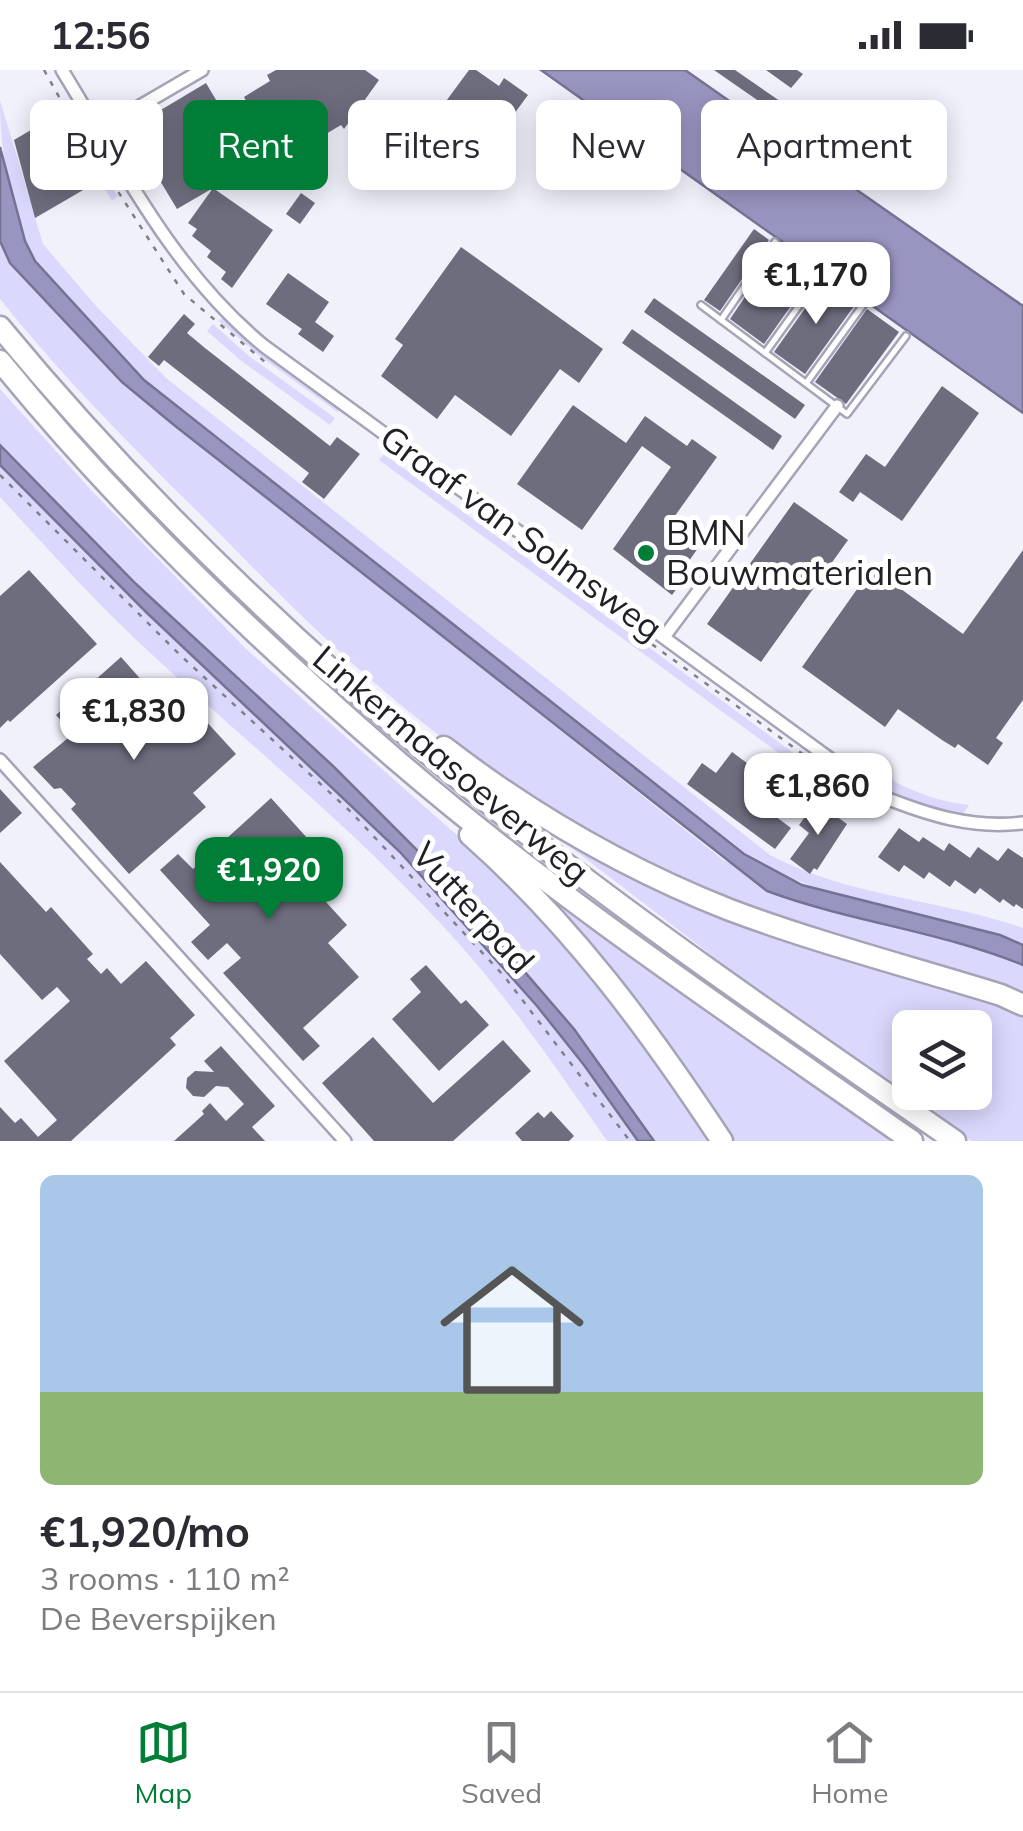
<!DOCTYPE html>
<meta charset="utf-8">
<style>
:root{--surface:#fff;--page:#f7f7f7;--text:#2b2b33;--muted:#7c7c81;--line:#e1e1e2;--accent:#007e37}
body{margin:0;font-family:Mulish,sans-serif;background:var(--page);color:var(--text);height:100vh;display:flex;flex-direction:column;font-size:38px;white-space:nowrap}
*{box-sizing:border-box;margin:0}
p{font-size:32px;color:var(--muted)}
.icon{flex:none;width:55px;height:55px;fill:none;stroke:currentColor;stroke-width:2;stroke-linecap:round;stroke-linejoin:round}
.map{position:relative;height:1071px;overflow:hidden}
.details{display:flex;flex-direction:column;background:var(--surface);flex:1}
.details>*{flex:none}
.hud{position:absolute;left:30px;top:30px;width:965px;height:90px;display:flex;gap:20px}
.controls{position:absolute;left:892px;top:940px;display:grid;gap:20px}
.controls a{display:grid;place-items:center;width:100px;height:100px;border-radius:15px;background:var(--surface);box-shadow:0 5px 25px #0003;font-size:50px}
.price{position:absolute;translate:-50% -85px;padding:0 22px;border-radius:20px;background:#fff;color:#222;font-size:32px;line-height:65px;filter:drop-shadow(0 2px 5px #0008)}
.price::after{content:'';position:absolute;left:50%;top:60px;width:30px;height:22px;margin-left:-15px;background:inherit;clip-path:polygon(0 0,100% 0,50% 100%)}
.price.on{background:var(--accent);color:#fff}
ul{padding:0;list-style:none}
li{display:grid;align-content:center;gap:20px;height:530px;padding:0 40px}
li span{display:grid;place-items:center;height:310px;border-radius:15px;color:#555}
li>.icon{margin-inline-start:auto}
span .icon{width:180px;height:180px;fill:#fffc;stroke-width:1}
li b{font-size:42px}
.tag{padding:0 35px;border-radius:15px;background:var(--surface);box-shadow:0 5px 25px #0003;font-size:35px;line-height:90px}
.tag.on{background:var(--accent);color:#fff}
.status{display:flex;justify-content:space-between;align-items:center;height:70px;padding:0 50px;background:var(--surface);direction:ltr}
.status svg{height:28px;fill:currentColor}
.tabs{display:flex;justify-content:space-around;align-items:center;height:140px;border-top:2px solid var(--line);background:var(--surface);font-size:28px;color:var(--muted)}
.tabs a{display:grid;justify-items:center;gap:5px}
.tabs .on{color:var(--accent)}
.map>svg:first-child{display:block}
.green{fill:#dad8fc;fill-rule:evenodd}
.water{fill:#9995c1;stroke:#757293;stroke-width:2.5}
.building{fill:#6e6d7e}
.lines{fill:none;stroke-linecap:round;stroke-linejoin:round}
.service-casing{stroke:#a5a4b6;stroke-width:10}
.minor-casing{stroke:#a5a4b6;stroke-width:16}
.motorway-casing{stroke:#a5a4b6;stroke-width:25}
.path{stroke:#808089;stroke-width:2.5;stroke-dasharray:5 8;stroke-linecap:butt}
.service{stroke:#fff;stroke-width:5}
.minor{stroke:#fff;stroke-width:11}
.motorway{stroke:#fff;stroke-width:20}
.poi-dot{fill:#007e37;stroke:#fff;stroke-width:4}
.labels{text-anchor:middle;stroke-width:10;stroke-linejoin:round;paint-order:stroke}
.street-label{font-size:35px;fill:#202027;stroke:#fff}
.poi-label{font-size:35px;fill:#202027;stroke:#fff;text-anchor:start}
</style>
<div class="status"><b>12:56</b><svg viewBox="0 0 49 12"><path d="M0 12V9h3v3zM5 12V6h3v6zM10 12V3h3v9zM15 12V0h3v12zM26 1h20v11H26zM47 4h2v5h-2z"/></svg></div>
<div class="map">
<svg width="1023" height="1071" viewBox="0 0 1023 1071">
<rect width="100%" height="100%" fill="#f1f1fc"/>
<g class="green">
<path d="M 0,30 L 43,174 L 97,237 L 166,308 L 770,785 C 849,827 940,829 1023,858 L 1023,875 C 931,837 829,838 744,784 L 144,310 L 35,191 C 11,142 0,85 0,30 Z"/>
<polygon points="60,38 118,126 112,131 57,40"/>
<path d="M 0,171 L 17,202 L 122,312 L 723,790 L 894,857 L 969,875 L 1023,895 L 1023,925 L 739,834 C 624,789 514,725 418,649 C 342,589 274,519 207,451 C 135,380 63,308 0,229 Z"/>
<polygon points="223,249 338,337 339,343 261,287 218,250"/>
<polygon points="213,254 249,286 335,348 330,355 240,290 207,261"/>
<polygon points="0,319 91,420 246,579 501,804 599,912 714,1071 654,1071 574,959 436,799 333,696 136,514 0,375"/>
<polygon points="384,384 810,695 806,703 379,390"/>
<path d="M 0,395 L 146,542 L 400,782 L 537,936 L 584,995 L 638,1071 L 607,1071 C 555,996 504,921 441,854 C 350,756 245,671 147,580 C 95,532 48,479 0,427 Z"/>
<path d="M 865,693 C 897,715 930,731 969,735 L 961,747 L 910,732 L 853,696 L 861,699 Z"/>
<path d="M 500,723 L 615,792 L 1023,940 L 1023,1071 L 971,1071 L 740,907 ZM 910,958 L 975,958 L 975,1022 L 910,1022 Z"/>
<polygon points="507,794 891,1071 727,1071"/>
</g>
<g class="water">
<polygon points="541,0 685,0 1023,236 1023,343"/>
<path d="M 0,77 L 25,171 L 35,191 L 144,310 L 744,784 L 802,815 L 1000,865 L 1023,875 L 1023,895 C 940,861 851,852 767,821 L 174,355 L 122,312 L 10,193 L 0,171 Z"/>
<polygon points="0,375 136,514 333,696 436,799 574,959 654,1071 638,1071 584,995 537,936 400,782 146,542 0,395"/>
</g>
<g class="building">
<polygon points="276,0 365,0 379,10 344,59 341,55 309,74 316,86 289,103 276,80 213,118 273,160 232,218 221,209 226,202 207,187 211,181 192,166 197,159 188,153 213,118 177,139 129,59 206,13 222,40 227,36 236,50 251,40 244,27 270,11 267,5"/>
<polygon points="469,0 476,0 499,16 504,8 528,25 492,74 441,38"/>
<polygon points="714,0 735,0 832,67 825,77"/>
<polygon points="766,0 797,0 803,4 791,18"/>
<polygon points="58,44 97,112 35,148 14,70"/>
<polygon points="301,123 315,133 300,154 286,144"/>
<polygon points="754,159 769,170 720,241 704,230"/>
<polygon points="461,177 603,279 579,313 560,299 511,366 455,325 437,349 381,306 403,275 395,269"/>
<polygon points="779,177 815,202 764,274 730,249"/>
<polygon points="288,203 329,232 315,252 334,266 323,282 298,264 302,259 266,234"/>
<polygon points="826,209 857,232 805,304 774,282"/>
<polygon points="654,228 805,335 795,349 644,242"/>
<polygon points="867,239 899,262 846,334 815,312"/>
<polygon points="184,244 195,254 187,263 205,278 330,376 337,367 360,384 324,429 302,412 309,403 164,290 159,296 148,287"/>
<polygon points="632,259 782,366 773,380 622,273"/>
<polygon points="942,316 979,343 902,451 860,422 853,432 839,422 866,384 885,397"/>
<polygon points="573,335 626,373 645,346 687,376 692,369 717,387 667,457 698,478 680,504 685,507 672,525 613,479 671,397 642,376 582,460 517,414"/>
<polygon points="794,432 848,470 761,592 707,554"/>
<polygon points="1023,480 1023,630 996,668 1003,673 988,695 958,674 955,678 942,670 898,639 885,657 802,597 872,498 963,564"/>
<polygon points="29,500 97,574 10,652 8,650 0,658 0,526"/>
<polygon points="121,587 160,631 181,613 188,621 183,626 236,684 193,723 206,737 129,804 71,739 76,734 61,718 54,719 33,697 73,664 56,645"/>
<polygon points="732,682 774,713 759,734 791,758 775,779 687,714 702,693 716,703"/>
<polygon points="0,719 22,743 0,763"/>
<polygon points="271,728 327,790 305,809 347,855 328,873 359,907 303,958 320,976 303,991 223,903 241,888 227,873 208,890 191,872 210,855 160,800 178,784 193,799"/>
<polygon points="816,732 847,754 817,800 814,798 810,804 790,789 809,763 799,755"/>
<polygon points="899,758 919,772 923,767 944,781 949,773 970,788 978,777 998,791 1008,778 1023,788 1023,839 1016,834 1014,837 1003,829 1000,833 980,818 975,824 955,810 950,817 929,802 924,809 904,795 899,802 878,787"/>
<polygon points="0,792 46,842 51,837 93,884 87,889 101,904 107,898 121,914 146,891 195,945 170,968 176,975 71,1071 0,1071 0,1037 15,1053 21,1048 38,1067 57,1050 4,991 70,931 57,917 42,930 0,884"/>
<polygon points="426,895 461,934 466,930 489,955 439,1001 392,949 421,922 410,909"/>
<polygon points="373,967 433,1033 503,970 531,1001 453,1071 374,1071 322,1013"/>
<polygon points="221,976 275,1036 252,1057 265,1071 174,1071 204,1044 202,1041 210,1033 226,1051 244,1034 228,1017 216,1016 204,1027 193,1026 186,1018 187,1008 195,1001 214,1002 204,991"/>
<polygon points="551,1041 574,1066 569,1071 522,1071 515,1063 538,1042 544,1048"/>
</g>
<g class="lines">
<g class="service-casing">
<g id="service">
<polyline points="701,235 847,344 906,266"/>
<polyline points="721,250 775,172"/>
<polyline points="765,283 821,205"/>
<polyline points="807,312 863,235"/>
</g>
</g>
<g class="minor-casing">
<g id="minor">
<path d="M 62,0 C 122,98 174,202 264,276 L 881,726 C 928,745 972,759 1023,753"/>
<polyline points="99,60 202,0"/>
<polyline points="664,567 837,336"/>
<polyline points="0,690 345,1071"/>
</g>
</g>
<g class="motorway-casing">
<g id="motorway">
<path d="M 0,257 C 156,446 343,620 536,771 C 671,876 814,973 955,1071"/>
<path d="M 0,291 C 117,435 254,567 394,688 C 556,828 737,948 912,1071"/>
<path d="M 444,677 C 531,744 628,800 730,840 C 818,873 911,897 1001,925 L 1023,935"/>
<path d="M 470,765 C 572,855 648,959 722,1071"/>
</g>
</g>
<g class="path">
<polyline points="44,0 72,50 184,224 265,292"/>
<polyline points="0,405 179,584 351,742 504,906 630,1071"/>
<polyline points="631,559 859,725"/>
</g>
<use href="#service" class="service"/>
<use href="#minor" class="minor"/>
<use href="#motorway" class="motorway"/>
</g>
<circle class="poi-dot" cx="646" cy="483" r="10"/>
<g class="labels">
<g class="street-label">
<text transform="translate(521 463) rotate(36)" y="12">Graaf van Solmsweg</text>
<text transform="translate(451 695) rotate(40)" y="12">Linkermaasoeverweg</text>
<text transform="translate(473 838) rotate(48)" y="12">Vutterpad</text>
</g>
<g class="poi-label">
<text x="666" y="475">BMN<tspan x="666" dy="40">Bouwmaterialen</tspan></text>
</g>
</g>
</svg>
<div class="controls">
<a><svg class="icon" aria-label="layers" viewBox="0 0 24 24"><path d="M12 4l9 5-9 5-9-5zM3 14l9 5 9-5"/></svg></a>
</div>
<b class="price" style="left:816px;top:257px">€1,170</b>
<b class="price" style="left:134px;top:693px">€1,830</b>
<b class="price" style="left:818px;top:768px">€1,860</b>
<b class="price on" style="left:269px;top:852px">€1,920</b>
<div class="hud">
<a class="tag">Buy</a>
<a class="tag on">Rent</a>
<a class="tag">Filters</a>
<a class="tag">New</a>
<a class="tag">Apartment</a>
</div>
</div>
<section class="details">
<ul>
<li><span style="background:linear-gradient(#a9c7e8 70%,#8fb573 0)"><svg class="icon" aria-label="home" viewBox="0 0 24 24"><path d="M3 11l9-7 9 7M6 9v11h12V9"/></svg></span><div><b>€1,920/mo</b><p>3 rooms · 110 m²</p><p>De Beverspijken</p></div></li>
</ul>
</section>
<nav class="tabs">
<a class="on"><svg class="icon" aria-label="map" viewBox="0 0 24 24"><path d="M3 6l6-2 6 2 6-2v14l-6 2-6-2-6 2zM9 4v14M15 6v14"/></svg>Map</a>
<a><svg class="icon" aria-label="saved" viewBox="0 0 24 24"><path d="M7 4h10v16l-5-4-5 4z"/></svg>Saved</a>
<a><svg class="icon" aria-label="home" viewBox="0 0 24 24"><path d="M3 11l9-7 9 7M6 9v11h12V9"/></svg>Home</a>
</nav>
